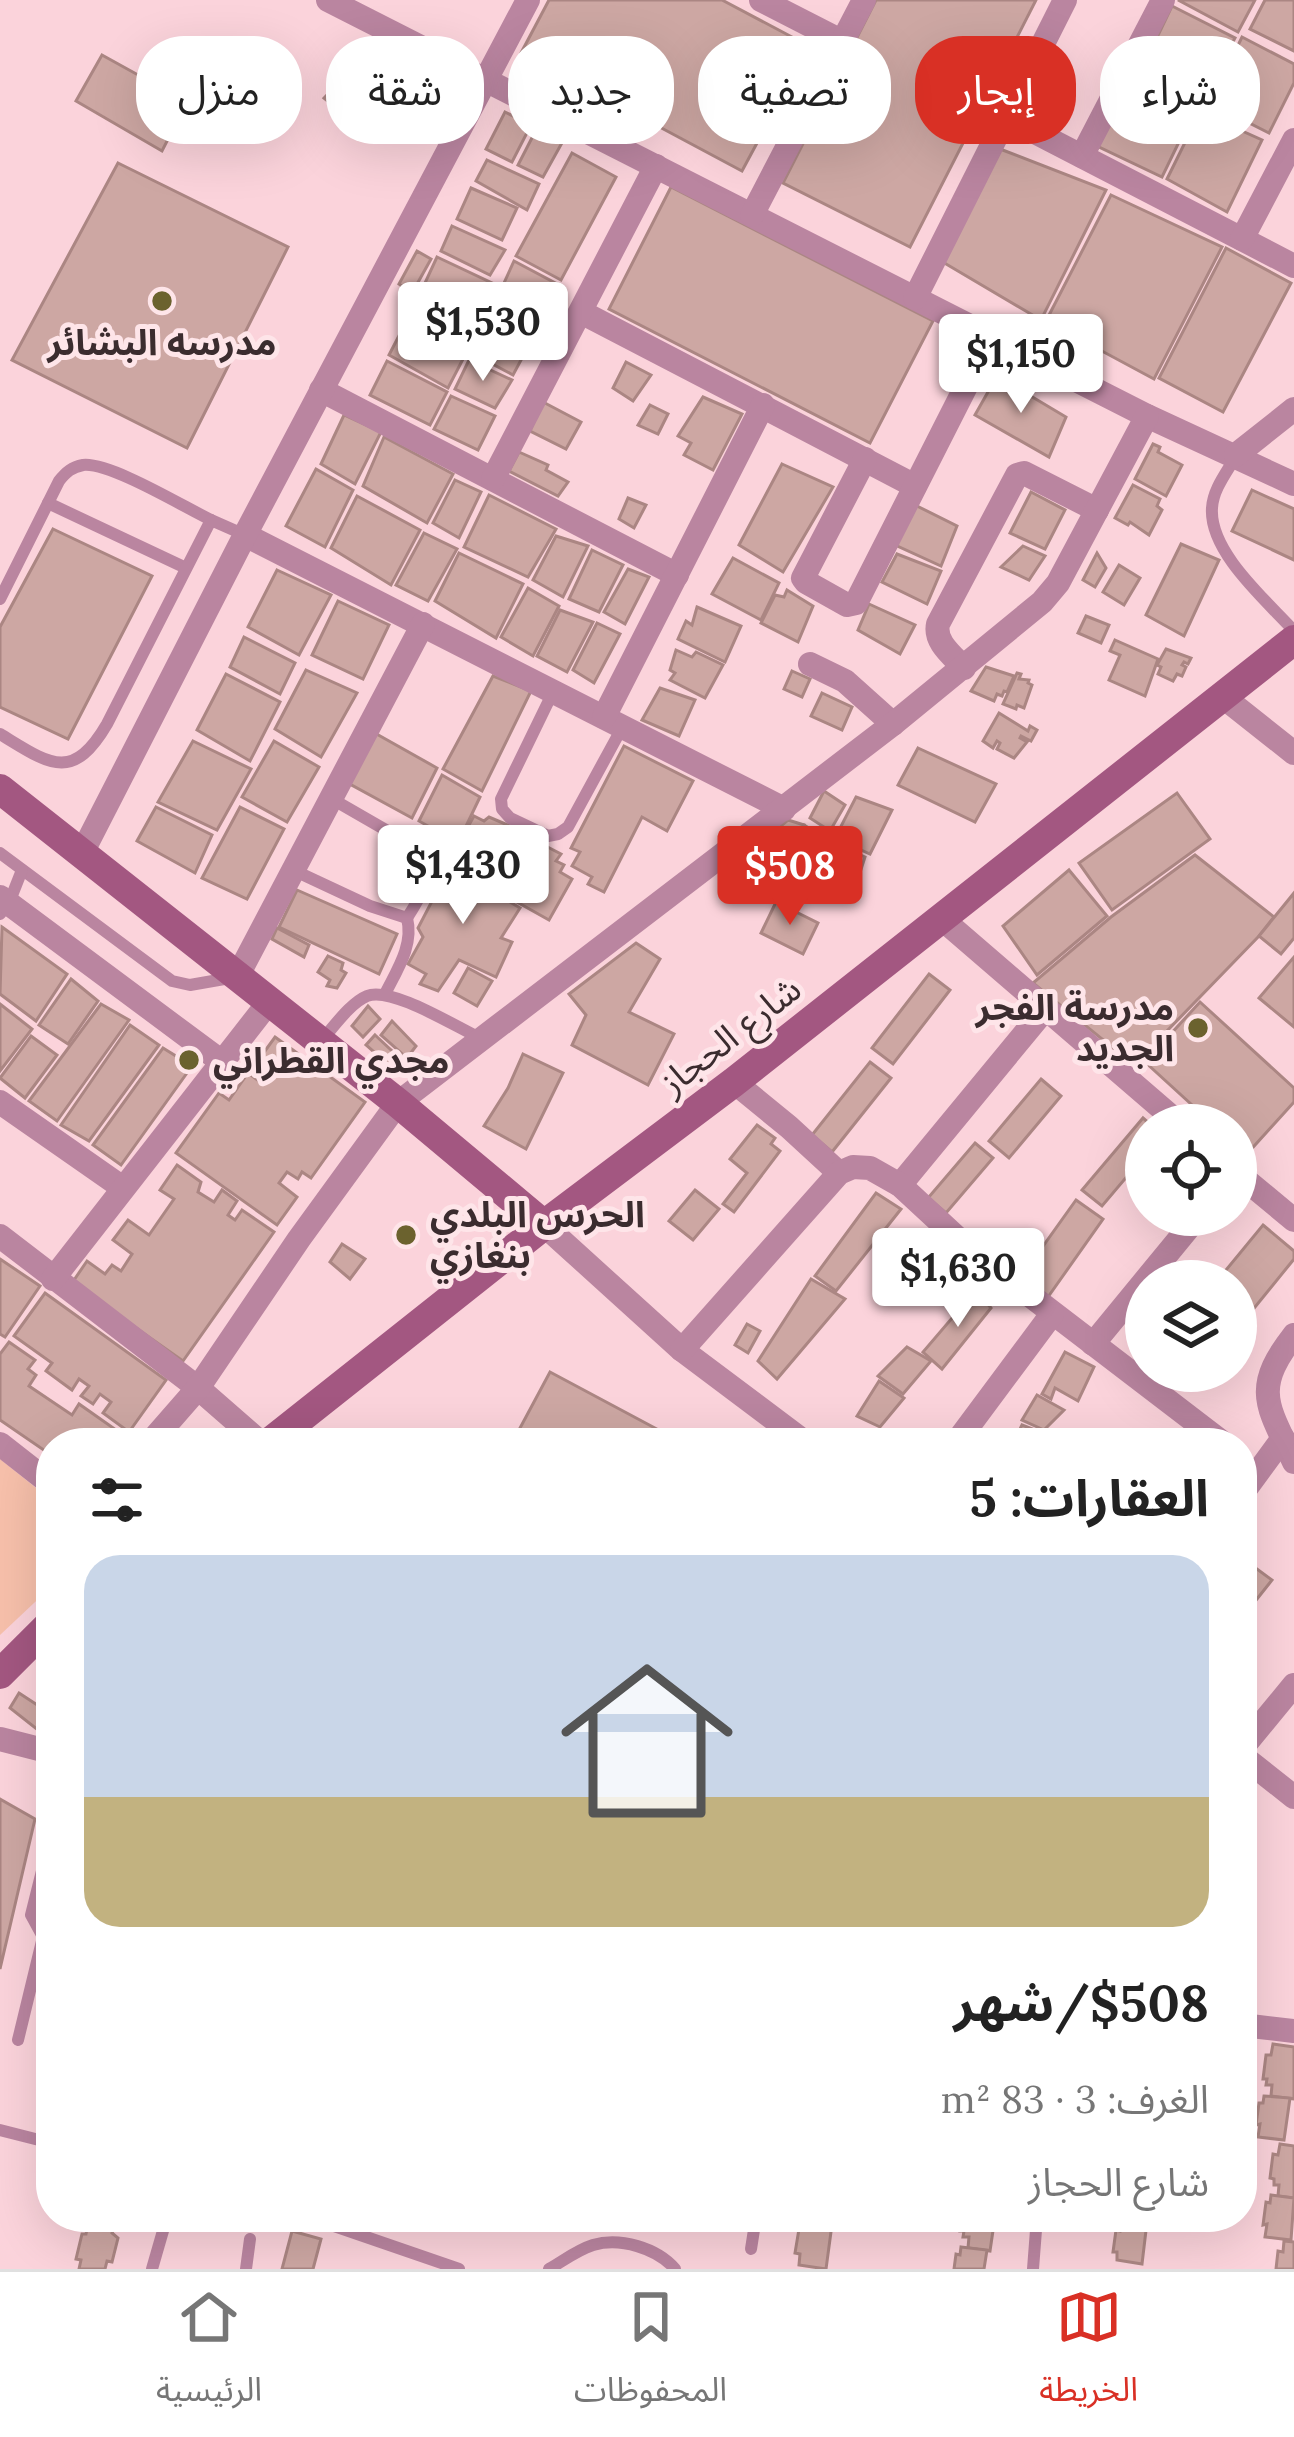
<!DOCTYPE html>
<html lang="ar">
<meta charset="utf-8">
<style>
:root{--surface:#fff;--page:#f6f6f6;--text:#222;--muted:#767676;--line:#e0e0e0;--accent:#d93025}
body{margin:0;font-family:Lora,"Noto Sans Arabic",serif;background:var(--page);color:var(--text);direction:rtl;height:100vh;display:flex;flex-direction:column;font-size:45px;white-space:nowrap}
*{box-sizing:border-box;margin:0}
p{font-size:39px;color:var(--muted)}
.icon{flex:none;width:66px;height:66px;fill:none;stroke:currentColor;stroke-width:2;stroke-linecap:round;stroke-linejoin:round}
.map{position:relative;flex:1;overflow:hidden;direction:ltr}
.side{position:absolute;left:36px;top:1428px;width:1221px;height:804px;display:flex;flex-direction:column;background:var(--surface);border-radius:48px;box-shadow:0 12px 48px #0002;direction:rtl}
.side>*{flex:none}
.top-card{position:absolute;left:36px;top:36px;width:1224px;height:108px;direction:rtl;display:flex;gap:24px}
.buttons{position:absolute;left:1125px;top:1104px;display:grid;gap:24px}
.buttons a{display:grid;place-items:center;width:132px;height:132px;border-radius:50%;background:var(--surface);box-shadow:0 12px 48px #0002;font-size:60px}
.price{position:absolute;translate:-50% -102px;padding:0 27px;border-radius:12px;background:#fff;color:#222;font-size:39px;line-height:78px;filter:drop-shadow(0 3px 6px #0008)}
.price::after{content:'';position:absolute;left:50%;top:72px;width:36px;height:27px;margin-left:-18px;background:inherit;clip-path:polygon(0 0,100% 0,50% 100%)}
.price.active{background:var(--accent);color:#fff}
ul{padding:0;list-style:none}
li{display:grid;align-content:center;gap:24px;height:636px;padding:0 48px}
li+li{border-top:3px solid var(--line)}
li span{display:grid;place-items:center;height:372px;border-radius:36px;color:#555}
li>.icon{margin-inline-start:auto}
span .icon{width:216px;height:216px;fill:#fffc;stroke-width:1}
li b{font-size:51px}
h2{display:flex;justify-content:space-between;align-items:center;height:144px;padding:0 48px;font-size:51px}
.pill{padding:0 42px;border-radius:48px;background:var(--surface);box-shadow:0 12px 48px #0002;font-size:42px;line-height:108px}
.pill.active{background:var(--accent);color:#fff}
.tabs{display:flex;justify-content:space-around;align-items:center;height:168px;border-top:3px solid var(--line);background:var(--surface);font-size:33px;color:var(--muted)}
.tabs a{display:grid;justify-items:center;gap:6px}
.tabs .active{color:var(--accent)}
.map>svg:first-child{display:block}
.green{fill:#f7c0ab}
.building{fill:#cda7a3;stroke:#ab8683;stroke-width:3}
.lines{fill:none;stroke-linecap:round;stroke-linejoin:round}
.lane{stroke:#ba85a0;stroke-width:12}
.street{stroke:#ba85a0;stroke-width:24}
.secondary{stroke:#a35781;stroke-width:30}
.poi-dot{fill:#6b622e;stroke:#fee5e9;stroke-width:4.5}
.labels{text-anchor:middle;stroke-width:10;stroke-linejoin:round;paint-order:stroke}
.poi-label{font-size:36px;font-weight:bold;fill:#3b2c2f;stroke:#fee5e9;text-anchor:start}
.street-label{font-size:36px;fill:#3b2c2f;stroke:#fee5e9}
</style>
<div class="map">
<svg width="1294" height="2269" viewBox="0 0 1294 2269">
<rect width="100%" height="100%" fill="#fbd3db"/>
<polygon class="green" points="0,1459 51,1500 51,1587 0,1635"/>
<g class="building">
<polygon points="549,0 722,0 809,46 742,171 521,53"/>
<polygon points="876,0 1036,0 910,247 783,183"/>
<polygon points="1178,0 1255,0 1238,32"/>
<polygon points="1265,0 1294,0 1294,51 1250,29"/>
<polygon points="1172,6 1235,38 1202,101 1141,71"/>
<polygon points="1242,37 1294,64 1294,83 1269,133 1210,103"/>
<polygon points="102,55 187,102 162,151 76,101"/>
<polygon points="349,72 385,103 362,129 324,98"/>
<polygon points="1133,77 1196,107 1162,177 1097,146"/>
<polygon points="505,112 531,125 512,162 486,149"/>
<polygon points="1200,112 1262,140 1227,212 1167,179"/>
<polygon points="536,130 563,141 543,177 518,165"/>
<polygon points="1000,149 1106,190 1041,320 941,261"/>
<polygon points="572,153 616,177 561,280 516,256"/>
<polygon points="487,160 539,184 527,210 476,181"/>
<polygon points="118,163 288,247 187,448 12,360"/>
<polygon points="671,187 933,321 870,443 609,309"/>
<polygon points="471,188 517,208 502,240 457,219"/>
<polygon points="1111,195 1222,247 1154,379 1046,321"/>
<polygon points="452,226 505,250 490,275 441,251"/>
<polygon points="1226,248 1291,283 1223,412 1159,378"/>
<polygon points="417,251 431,259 412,293 399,284"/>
<polygon points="437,257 492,283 476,314 424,285"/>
<polygon points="514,261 559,285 549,306 504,283"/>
<polygon points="501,288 547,310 532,341 486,318"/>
<polygon points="424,292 475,320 461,349 411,319"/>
<polygon points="405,324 464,357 448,388 389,355"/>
<polygon points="484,324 528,347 513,375 470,352"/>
<polygon points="469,360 512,380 495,408 455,389"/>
<polygon points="387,361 447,392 430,425 370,395"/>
<polygon points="626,362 651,375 633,401 613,388"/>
<polygon points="997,376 1066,417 1049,457 975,415"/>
<polygon points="451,396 495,416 478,450 434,429"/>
<polygon points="703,397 742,414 713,470 684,455 691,443 678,436"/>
<polygon points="543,402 581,422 566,449 530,431"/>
<polygon points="650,405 668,414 658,434 638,425"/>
<polygon points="344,415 381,432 355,484 321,464"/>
<polygon points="384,437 453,474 427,523 363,486"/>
<polygon points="1153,444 1160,447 1158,452 1182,465 1166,496 1135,479"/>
<polygon points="519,452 548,465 546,470 568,482 558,496 509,471"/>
<polygon points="782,464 833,487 783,572 739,545"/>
<polygon points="316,469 353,490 325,547 286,526"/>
<polygon points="455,480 481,492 459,538 433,523"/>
<polygon points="1133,485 1160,499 1157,506 1162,510 1149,535 1130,522 1128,525 1115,518"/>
<polygon points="1252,490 1294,509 1294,560 1232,531"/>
<polygon points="1031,492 1065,510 1045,549 1010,533"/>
<polygon points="489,495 556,529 528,577 464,547"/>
<polygon points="357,496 420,530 391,585 331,548"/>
<polygon points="628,498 646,505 634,528 619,519"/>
<polygon points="913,504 957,526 941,566 893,544"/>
<polygon points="53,529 152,576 68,739 0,707 0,627"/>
<polygon points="424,533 457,549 428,601 396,585"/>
<polygon points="556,536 588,546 563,597 533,580"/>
<polygon points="1181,544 1219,560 1184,636 1146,615"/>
<polygon points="1023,546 1045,556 1029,580 1001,567"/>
<polygon points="592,550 623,565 599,612 569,599"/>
<polygon points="459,553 523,584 496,638 435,601"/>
<polygon points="1097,553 1106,568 1095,587 1083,580"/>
<polygon points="897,554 941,571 927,604 882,582"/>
<polygon points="733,558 779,583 761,620 712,594"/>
<polygon points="1119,565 1140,578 1124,605 1103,592"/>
<polygon points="628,569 649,577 625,624 604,612"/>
<polygon points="277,570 331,595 299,655 248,627"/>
<polygon points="528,588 559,606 533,656 501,637"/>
<polygon points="787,590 813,606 798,642 761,623 775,595 784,597"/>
<polygon points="338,601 389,625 363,679 312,655"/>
<polygon points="869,604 915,625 900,654 858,630"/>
<polygon points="697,607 741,626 725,662 678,639 686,621 692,625"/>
<polygon points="560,610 593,622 567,672 537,656"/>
<polygon points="1086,616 1109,625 1101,643 1078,633"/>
<polygon points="597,623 620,634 594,683 573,670"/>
<polygon points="244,637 295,663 280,694 230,667"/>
<polygon points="1115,640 1158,659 1145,696 1109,680 1120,655 1110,651"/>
<polygon points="1166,649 1191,658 1188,664 1184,662 1182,665 1186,667 1182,676 1177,674 1173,681 1158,674 1161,667 1157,665"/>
<polygon points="676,650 692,657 696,652 723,665 705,698 670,680 675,673 670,670"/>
<polygon points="986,667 1014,676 1007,692 1004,691 1002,696 997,694 994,701 971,691"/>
<polygon points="306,670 357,693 321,757 275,729"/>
<polygon points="792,671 810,679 802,697 784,689"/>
<polygon points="1017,673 1021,674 1019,679 1029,680 1028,683 1032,685 1024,708 1017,705 1016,709 1003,704"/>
<polygon points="226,674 280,702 250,761 197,730"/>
<polygon points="493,676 531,691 482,791 443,769"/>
<polygon points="660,688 695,700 679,736 642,720"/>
<polygon points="822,693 852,707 842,730 811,716"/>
<polygon points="999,713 1028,731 1030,726 1037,730 1031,741 1021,736 1020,738 1027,742 1014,758 997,749 1000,743 997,741 993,748 983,741"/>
<polygon points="373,732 437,768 412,818 348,783"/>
<polygon points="193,741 251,769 217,830 158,802"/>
<polygon points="274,741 319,767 287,822 242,797"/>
<polygon points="624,746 693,781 667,831 642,817 604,892 588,884 592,877 572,866 580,852 571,848"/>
<polygon points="918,748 996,784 975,822 898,785"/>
<polygon points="442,775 480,797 458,843 419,821"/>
<polygon points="824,791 845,805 830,831 810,818"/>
<polygon points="1177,793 1210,839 1112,910 1079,863"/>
<polygon points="856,797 892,810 870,854 835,838"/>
<polygon points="156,807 212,835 195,873 137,841"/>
<polygon points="240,807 284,829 247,899 202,878"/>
<polygon points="474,816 484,821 489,817 538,838 536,841 561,854 556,861 564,865 560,872 572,879 549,920 508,897 512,885 458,854 455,850"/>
<polygon points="788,820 804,825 787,855 764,840"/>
<polygon points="804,825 830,841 815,874 787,855"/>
<polygon points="830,841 865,857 853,894 815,874"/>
<polygon points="1195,855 1274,917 1259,936 1134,1065 1033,983 1111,917"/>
<polygon points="455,857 494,879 490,890 520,908 501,938 512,942 496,977 459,960 438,991 420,984 426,974 408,964 423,937 418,928"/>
<polygon points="1069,870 1107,916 1037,975 1003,926"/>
<polygon points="297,890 397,934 379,974 279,927"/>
<polygon points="1294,893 1294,938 1281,954 1259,936"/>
<polygon points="776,902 818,923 803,954 761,933"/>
<polygon points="2,927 67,974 36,1021 0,994"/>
<polygon points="277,928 309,945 304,957 272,939"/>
<polygon points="636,943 660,959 629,1012 674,1034 648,1085 572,1045 586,1015 569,994"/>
<polygon points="328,956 343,963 341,970 346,973 337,988 327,986 330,980 318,972"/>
<polygon points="1294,957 1294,1027 1259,998"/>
<polygon points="468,968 492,981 477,1006 454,993"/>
<polygon points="929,974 950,990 893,1064 872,1048"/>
<polygon points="71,979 98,1001 68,1044 39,1025"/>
<polygon points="1200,1002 1294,1088 1294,1102 1246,1155 1236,1145 1236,1125 1214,1125 1145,1062"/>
<polygon points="0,1004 32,1029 0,1071"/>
<polygon points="101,1004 129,1020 57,1121 29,1101"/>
<polygon points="368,1006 380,1019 363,1037 352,1026"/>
<polygon points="392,1021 416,1046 407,1058 381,1035"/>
<polygon points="130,1025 159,1045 89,1141 61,1125"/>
<polygon points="375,1035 406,1064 399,1074 366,1045"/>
<polygon points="31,1036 57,1055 25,1098 0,1078"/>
<polygon points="275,1037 365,1102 311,1178 302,1172 298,1179 287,1172 279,1183 297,1197 277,1225 176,1153 219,1093 229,1100 248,1073 259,1081 267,1069 257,1062"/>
<polygon points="163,1048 192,1066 121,1165 93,1145"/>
<polygon points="523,1054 563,1073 526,1149 484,1126 508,1088"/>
<polygon points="870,1062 891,1078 832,1152 812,1135"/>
<polygon points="1041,1079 1061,1096 1009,1158 989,1141"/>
<polygon points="1143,1118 1151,1125 1146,1125 1146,1154 1102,1206 1082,1190"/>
<polygon points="757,1125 775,1138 771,1144 780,1151 734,1212 723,1204 747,1173 730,1159"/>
<polygon points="975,1143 993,1158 946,1213 928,1198"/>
<polygon points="177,1165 201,1182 198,1192 214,1202 222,1190 237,1201 228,1215 235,1220 242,1210 274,1232 183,1361 72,1283 87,1261 105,1274 112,1265 121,1271 132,1254 113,1240 128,1220 149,1235 174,1199 160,1190"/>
<polygon points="695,1190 719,1209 693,1240 669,1221"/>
<polygon points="876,1193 901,1209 836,1291 815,1276"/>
<polygon points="1076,1200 1103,1219 1048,1297 1021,1277"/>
<polygon points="1263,1225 1294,1251 1294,1259 1238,1328 1236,1281 1217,1281"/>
<polygon points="342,1244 365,1259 350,1279 330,1262"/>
<polygon points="0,1259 40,1286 5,1337 0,1334"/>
<polygon points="811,1279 845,1299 777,1379 758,1361"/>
<polygon points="976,1290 991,1308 942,1369 923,1352"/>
<polygon points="45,1293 166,1380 129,1432 103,1413 111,1402 100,1394 93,1404 81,1396 89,1386 79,1379 72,1390 46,1371 52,1363 14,1336"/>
<polygon points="747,1324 760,1331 748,1353 735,1345"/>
<polygon points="9,1342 35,1360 28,1369 36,1375 29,1386 72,1415 79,1404 119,1432 111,1443 51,1443 51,1455 0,1420 0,1354"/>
<polygon points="907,1347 931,1361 903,1394 878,1376"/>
<polygon points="1065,1352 1094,1367 1078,1401 1055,1388 1051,1399 1042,1394"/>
<polygon points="550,1372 683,1443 512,1443"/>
<polygon points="879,1381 904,1398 880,1427 857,1416"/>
<polygon points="1037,1395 1064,1410 1044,1430 1022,1420"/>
<polygon points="1022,1425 1053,1437 1050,1443 1013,1443"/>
<polygon points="1242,1558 1272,1580 1242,1618"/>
<polygon points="19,1693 48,1712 38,1730 10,1708"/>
<polygon points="0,1799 35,1819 0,1969"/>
<polygon points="1273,2044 1294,2047 1294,2099 1271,2096 1272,2085 1266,2085 1267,2079 1263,2079 1266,2055 1271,2055"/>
<polygon points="1264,2096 1290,2098 1284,2140 1258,2137 1260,2124 1256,2125 1259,2103 1263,2103"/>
<polygon points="1280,2144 1294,2146 1294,2198 1278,2196 1279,2185 1274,2185 1274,2179 1270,2178 1273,2154 1278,2155"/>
<polygon points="1271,2195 1294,2198 1291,2240 1265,2237 1267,2224 1263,2225 1266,2202 1270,2203"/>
<polygon points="80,2217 122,2217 120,2229 114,2228 112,2233 118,2238 112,2262 107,2261 105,2269 79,2269 81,2260 76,2259 82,2234 86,2234 87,2229 77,2227"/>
<polygon points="810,2217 833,2217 826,2269 799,2265 800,2254 795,2253 799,2229 802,2230 803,2224 809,2225"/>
<polygon points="962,2217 995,2217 990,2251 968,2248 969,2237 963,2237 964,2231 960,2231"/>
<polygon points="1121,2219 1147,2222 1142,2264 1117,2260 1117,2252 1113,2252 1116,2230 1120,2231"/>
<polygon points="292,2231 321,2239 313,2269 282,2269"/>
<polygon points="1284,2241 1294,2242 1294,2269 1276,2269 1278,2251 1283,2252"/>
<polygon points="961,2247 987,2250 984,2269 954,2269 956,2254 960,2255"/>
</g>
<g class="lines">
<g class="lane">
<path d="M 1236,456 C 1227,472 1213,489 1212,508 C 1209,552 1266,600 1294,631"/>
<polyline points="48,503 186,568"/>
<path d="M 0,599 L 59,481 C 66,472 72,467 83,465 C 110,462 184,507 211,520"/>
<polyline points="553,692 501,799 502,809 510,818 548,836 558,834 568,827 623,726"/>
<path d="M 0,734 C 48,763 72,784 107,724 L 211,520 L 245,535"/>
<polyline points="0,853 172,981 190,985 230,978"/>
<path d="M 293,870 L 370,906 L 407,918 C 420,898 434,875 424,852 L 332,799"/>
<polyline points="0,914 9,903 22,870"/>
<path d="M 385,994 C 397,970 414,945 407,918"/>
<path d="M 320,1042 C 333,1028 350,1003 367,996 C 391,986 456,1027 480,1038"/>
<polyline points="18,2040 43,1937 31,1915 51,1835"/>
<polyline points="0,2130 51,2143"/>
<polyline points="308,2217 459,2269"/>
<polyline points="751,2249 756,2217"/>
<polyline points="152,2269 167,2217"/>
<polyline points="246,2269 250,2239"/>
<path d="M 549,2269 C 563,2261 577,2250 593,2245 C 620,2237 657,2248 675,2269"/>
<polyline points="1033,2269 1037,2217"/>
</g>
<g class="street">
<polyline points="328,0 1147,416 1294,484"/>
<polyline points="761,0 843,42"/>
<polyline points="1006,117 1294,266"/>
<polyline points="1082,156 1163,0"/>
<polyline points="752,215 864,0"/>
<polyline points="1242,239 1294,140"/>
<polyline points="915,298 1065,0"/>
<polyline points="581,312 915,486"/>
<polyline points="321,390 677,575"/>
<polyline points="1236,455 1294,409"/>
<polyline points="865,459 803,578 806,582 847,605 856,603 991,337"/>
<polyline points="493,479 656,166"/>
<polyline points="245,535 784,809"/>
<polyline points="810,664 845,681 893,724"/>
<path d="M 964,668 C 952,655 934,642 938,624 L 1017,475 L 1024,473 L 1097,510"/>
<polyline points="1222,696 1294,753"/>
<polyline points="604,717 763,405"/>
<polyline points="82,853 245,535 528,0"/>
<polyline points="0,897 222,1062"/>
<polyline points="942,919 1181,1125"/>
<polyline points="237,977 423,624"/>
<polyline points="734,1082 789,1127 839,1173"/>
<polyline points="0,1102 123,1188"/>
<polyline points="1236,1172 1294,1220"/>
<polyline points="900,1185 1045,1009"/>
<polyline points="544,1225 682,1350 806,1443"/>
<polyline points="0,1236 198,1388 261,1443"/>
<polyline points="53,1279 269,1002"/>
<path d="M 1294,1335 C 1252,1389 1267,1405 1294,1462"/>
<polyline points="1093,1344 1199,1215"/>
<polyline points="682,1350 839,1173 853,1167 870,1168 900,1185 967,1247 1223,1443"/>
<polyline points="150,1443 198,1388 299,1239 398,1103 893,724 1042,602 1058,583 1147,416"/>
<polyline points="956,1443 1052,1314"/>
<polyline points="0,1444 51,1484"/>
<polyline points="1242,1494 1283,1438"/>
<polyline points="0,1739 51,1752"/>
<polyline points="1242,1748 1294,1685"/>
<polyline points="1242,1756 1294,1797"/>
<polyline points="1242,2025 1294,2031"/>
</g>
<g class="secondary">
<polyline points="0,789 398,1103 544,1225"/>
<polyline points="269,1443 544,1225 734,1082 1294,640"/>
<polyline points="0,1674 51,1623"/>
</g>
</g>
<g class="poi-dot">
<circle cx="162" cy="301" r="12"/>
<circle cx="1198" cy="1028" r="12"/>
<circle cx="189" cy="1060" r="12"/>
<circle cx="406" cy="1235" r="12"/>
</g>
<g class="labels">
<g class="poi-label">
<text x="162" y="355" text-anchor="middle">مدرسه البشائر</text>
<text x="1174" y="1020" text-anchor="end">مدرسة الفجر<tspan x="1174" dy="41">الجديد</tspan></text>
<text x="213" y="1073">مجدي القطراني</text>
<text x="430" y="1227">الحرس البلدي<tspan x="430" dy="41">بنغازي</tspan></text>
</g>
<g class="street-label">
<text transform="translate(730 1035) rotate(-38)" y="13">شارع الحجاز</text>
</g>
</g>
</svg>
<div class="buttons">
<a><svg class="icon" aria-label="locate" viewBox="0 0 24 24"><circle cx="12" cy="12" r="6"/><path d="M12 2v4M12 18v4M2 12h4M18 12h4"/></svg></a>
<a><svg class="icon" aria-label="layers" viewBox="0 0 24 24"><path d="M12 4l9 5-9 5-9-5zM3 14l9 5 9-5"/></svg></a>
</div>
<b class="price" style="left:483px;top:384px">$1,530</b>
<b class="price" style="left:1021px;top:416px">$1,150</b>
<b class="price" style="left:463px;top:927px">$1,430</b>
<b class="price active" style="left:790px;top:928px">$508</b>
<b class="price" style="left:958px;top:1330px">$1,630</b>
<div class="top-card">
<a class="pill">شراء</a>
<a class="pill active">إيجار</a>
<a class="pill">تصفية</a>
<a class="pill">جديد</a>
<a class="pill">شقة</a>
<a class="pill">منزل</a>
</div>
<section class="side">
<h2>العقارات: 5<svg class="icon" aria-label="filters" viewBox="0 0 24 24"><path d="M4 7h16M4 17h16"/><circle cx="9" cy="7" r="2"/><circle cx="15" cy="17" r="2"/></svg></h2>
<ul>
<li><span style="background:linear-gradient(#c9d6e8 65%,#c2b280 0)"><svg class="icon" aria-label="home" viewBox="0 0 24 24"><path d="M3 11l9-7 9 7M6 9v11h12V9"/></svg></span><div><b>$508/شهر</b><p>الغرف: 3 · 83 m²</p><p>شارع الحجاز</p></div></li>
</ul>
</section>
</div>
<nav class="tabs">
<a class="active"><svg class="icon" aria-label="map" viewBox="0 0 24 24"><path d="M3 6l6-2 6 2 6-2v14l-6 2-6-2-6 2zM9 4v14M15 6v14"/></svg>الخريطة</a>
<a><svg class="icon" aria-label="saved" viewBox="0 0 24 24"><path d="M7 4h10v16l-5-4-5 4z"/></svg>المحفوظات</a>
<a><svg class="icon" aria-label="home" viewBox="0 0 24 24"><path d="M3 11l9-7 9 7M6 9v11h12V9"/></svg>الرئيسية</a>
</nav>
